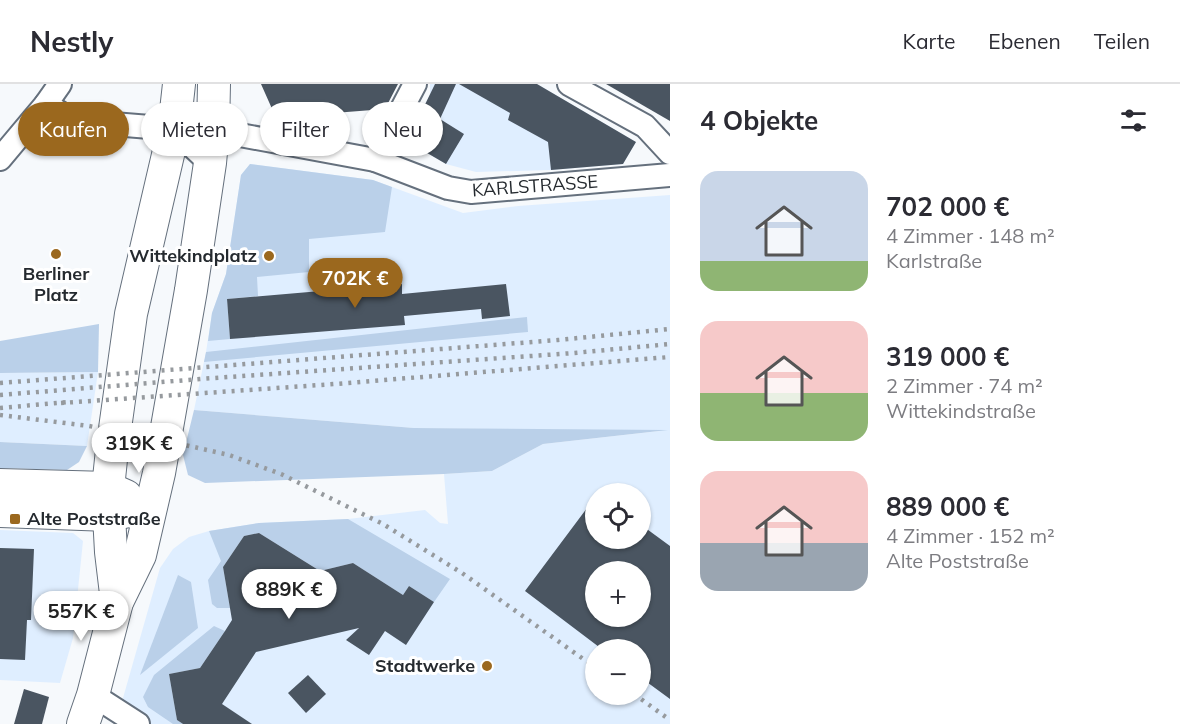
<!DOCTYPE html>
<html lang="de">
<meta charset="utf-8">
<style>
:root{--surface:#fff;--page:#f7f7f7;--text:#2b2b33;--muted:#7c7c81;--line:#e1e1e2;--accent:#9b681e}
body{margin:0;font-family:Mulish,sans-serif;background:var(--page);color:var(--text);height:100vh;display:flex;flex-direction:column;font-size:22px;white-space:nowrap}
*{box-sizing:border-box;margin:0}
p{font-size:20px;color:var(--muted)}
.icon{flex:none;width:33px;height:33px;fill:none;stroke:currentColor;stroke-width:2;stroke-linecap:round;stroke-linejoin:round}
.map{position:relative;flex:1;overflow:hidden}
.side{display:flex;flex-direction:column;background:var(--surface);width:510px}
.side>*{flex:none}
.banner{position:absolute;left:18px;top:18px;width:561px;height:54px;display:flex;gap:12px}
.fabs{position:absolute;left:585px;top:399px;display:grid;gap:12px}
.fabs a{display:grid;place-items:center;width:66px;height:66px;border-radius:50%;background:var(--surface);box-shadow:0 2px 4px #0004;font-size:30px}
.price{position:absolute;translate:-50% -51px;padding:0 14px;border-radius:21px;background:#fff;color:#222;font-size:20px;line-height:39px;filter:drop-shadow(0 2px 3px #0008)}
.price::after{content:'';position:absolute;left:50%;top:36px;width:18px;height:14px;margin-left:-9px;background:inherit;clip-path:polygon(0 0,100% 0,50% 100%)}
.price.on{background:var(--accent);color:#fff}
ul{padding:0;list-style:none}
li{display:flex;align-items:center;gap:18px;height:150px;padding:0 30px}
li span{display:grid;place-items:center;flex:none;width:168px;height:120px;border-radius:18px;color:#555}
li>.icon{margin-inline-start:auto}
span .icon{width:72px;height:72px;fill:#fffc;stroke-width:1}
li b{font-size:26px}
h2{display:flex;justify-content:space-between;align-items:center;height:72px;padding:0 30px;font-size:26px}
.pill{padding:0 21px;border-radius:27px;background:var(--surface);box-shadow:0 2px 4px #0004;font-size:21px;line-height:54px}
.pill.on{background:var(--accent);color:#fff}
header{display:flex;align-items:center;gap:36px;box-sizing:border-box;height:84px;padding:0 30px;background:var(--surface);border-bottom:2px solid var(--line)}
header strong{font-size:28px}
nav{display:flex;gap:33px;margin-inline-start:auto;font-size:21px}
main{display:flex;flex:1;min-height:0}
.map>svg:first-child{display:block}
.built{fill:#dfeeff;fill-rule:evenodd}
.green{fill:#bad0e9}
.building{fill:#4a5561;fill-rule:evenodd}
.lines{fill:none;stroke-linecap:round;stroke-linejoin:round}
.minor-casing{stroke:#65707d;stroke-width:26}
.secondary-casing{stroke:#65707d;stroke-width:34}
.minor{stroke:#fff;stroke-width:22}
.secondary{stroke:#fff;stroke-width:32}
.rail{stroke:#969a9e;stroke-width:4.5;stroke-dasharray:3 6;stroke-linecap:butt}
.poi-dot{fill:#9b681e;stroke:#fff;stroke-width:2}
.labels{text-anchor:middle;stroke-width:6;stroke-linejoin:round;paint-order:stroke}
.street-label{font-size:18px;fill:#252a2f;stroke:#fff}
.poi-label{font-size:18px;font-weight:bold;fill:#252a2f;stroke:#fff;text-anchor:end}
</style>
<header>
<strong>Nestly</strong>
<nav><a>Karte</a><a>Ebenen</a><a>Teilen</a></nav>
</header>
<main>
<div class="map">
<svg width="670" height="640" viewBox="0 0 670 640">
<rect width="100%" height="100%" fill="#f6f9fc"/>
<g class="built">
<polygon points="430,0 537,0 636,58 623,80 551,86 476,88 446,80 422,66 417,59 416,39 430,10"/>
<path d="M 250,80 L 373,96 L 463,129 L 518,122 L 670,111 L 670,640 L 138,640 L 119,628 L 160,484 L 173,465 L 189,453 L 209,447 L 259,439 L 348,435 L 425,426 L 440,439 L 448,440 L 444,390 L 492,387 L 543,360 L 660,347 L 414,344 L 194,326 L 206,268 L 212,229 L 226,190 L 241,91 ZM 596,410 L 640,410 L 640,454 L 596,454 ZM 596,488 L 640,488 L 640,532 L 596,532 ZM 596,566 L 640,566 L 640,610 L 596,610 Z"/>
<polygon points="98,288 87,362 0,358 0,289"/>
<polygon points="0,446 73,449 83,457 73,554 60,599 0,596"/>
</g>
<g class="green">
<polygon points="250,80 373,96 392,103 385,148 309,155 309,188 257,193 258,212 227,215 230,255 208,257 212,229 226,190 241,91"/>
<polygon points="527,233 528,248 204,278 206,268"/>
<polygon points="99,240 98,288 0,289 0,257"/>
<polygon points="194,326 414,344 668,346 543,360 492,387 444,390 205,399 188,391 183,371"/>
<polygon points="0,358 87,362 79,378 67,386 0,384"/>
<polygon points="348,435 450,495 434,518 409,502 403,511 353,479 320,487 259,449 244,452 223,483 230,524 217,524 212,520 208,496 221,477 209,447 259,439"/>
<polygon points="178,491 191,498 198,544 140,591"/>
<polygon points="214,542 225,547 200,584 169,590 177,636 183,640 173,640 148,623 143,613 154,591"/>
</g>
<g class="building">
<polygon points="261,0 398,0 385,25 283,33 282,27 273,27"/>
<polygon points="435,0 456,0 440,35 464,50 446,80 422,66 417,59 415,50 416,39"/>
<polygon points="459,0 537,0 636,58 623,80 551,86 548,58 508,36 510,29"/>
<polygon points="606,0 670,0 670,37"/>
<polygon points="402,200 402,210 506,200 510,232 482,235 481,225 404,232 405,241 230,255 227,215"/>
<path d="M 596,412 L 596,454 L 640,454 L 640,440 L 670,462 L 670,615 L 640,593 L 640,566 L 603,566 L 525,507 ZM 596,488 L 640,488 L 640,532 L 596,532 Z"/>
<polygon points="259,449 320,487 353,479 403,511 409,502 434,518 406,561 385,547 369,571 346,556 359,544 256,568 222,620 252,640 183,640 177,636 169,590 200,584 225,547 232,536 223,483 244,452"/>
<polygon points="0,464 34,465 31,536 27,536 25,576 0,575"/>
<polygon points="308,591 326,610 306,629 288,609"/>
<polygon points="24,605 49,613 42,640 14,640"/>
</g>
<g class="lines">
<g class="minor-casing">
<g id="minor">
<polyline points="569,0 645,42 670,69"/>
<polyline points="46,20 62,30 78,35 101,39 174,45 210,79"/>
<polyline points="213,46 375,76 448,104 471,108 670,91"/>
<polyline points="0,75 46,20 60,0"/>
<polyline points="375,76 415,0"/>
<polyline points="93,611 138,640"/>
</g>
</g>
<g class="secondary-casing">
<g id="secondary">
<polyline points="0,401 108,404 126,412"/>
<polyline points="0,427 109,431 128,427"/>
<polyline points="117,518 111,468 109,431 108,404 112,366 131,230 174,45 179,0"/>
<polyline points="83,640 93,611 117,518 140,471 159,389 191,206 210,79 213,46 214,0"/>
</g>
</g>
<use href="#minor" class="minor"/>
<use href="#secondary" class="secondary"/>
<g class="rail">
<polyline points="0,299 558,256 670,245"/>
<polyline points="0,311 200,295 574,269 670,260"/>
<polyline points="61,319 335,300 670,273"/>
<polyline points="0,324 68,318"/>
<polyline points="0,331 89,342 185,361 229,371 281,390 383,440 462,489 596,584"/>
<polyline points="634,610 670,636"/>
</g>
</g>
<g class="poi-dot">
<circle cx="56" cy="170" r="6"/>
<circle cx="269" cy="172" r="6"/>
<rect x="9" y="429" width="12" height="12" rx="3"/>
<circle cx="487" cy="582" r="6"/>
</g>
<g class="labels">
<g class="street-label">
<text transform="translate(535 102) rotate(-4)" y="6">KARLSTRASSE</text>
</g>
<g class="poi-label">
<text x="257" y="178">Wittekindplatz</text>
<text x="56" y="196" text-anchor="middle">Berliner<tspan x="56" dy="21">Platz</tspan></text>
<text x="27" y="441" text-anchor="start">Alte Poststraße</text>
<text x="475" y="588">Stadtwerke</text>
</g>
</g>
</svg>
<div class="fabs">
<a><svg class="icon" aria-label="locate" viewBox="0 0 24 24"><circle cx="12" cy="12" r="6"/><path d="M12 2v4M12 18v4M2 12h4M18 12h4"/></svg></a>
<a>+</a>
<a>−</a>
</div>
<b class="price on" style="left:355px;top:225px">702K €</b>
<b class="price" style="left:139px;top:390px">319K €</b>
<b class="price" style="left:289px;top:536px">889K €</b>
<b class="price" style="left:81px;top:558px">557K €</b>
<div class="banner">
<a class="pill on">Kaufen</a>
<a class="pill">Mieten</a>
<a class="pill">Filter</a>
<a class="pill">Neu</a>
</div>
</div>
<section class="side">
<h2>4 Objekte<svg class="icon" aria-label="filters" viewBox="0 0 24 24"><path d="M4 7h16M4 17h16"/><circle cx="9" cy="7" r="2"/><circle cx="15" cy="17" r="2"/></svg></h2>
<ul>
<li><span style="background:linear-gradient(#c9d6e8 75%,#8fb573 0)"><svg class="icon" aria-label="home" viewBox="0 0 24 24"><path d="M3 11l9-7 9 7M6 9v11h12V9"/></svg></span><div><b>702 000 €</b><p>4 Zimmer · 148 m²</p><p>Karlstraße</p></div></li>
<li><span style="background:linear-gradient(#f6c9c9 60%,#8fb573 0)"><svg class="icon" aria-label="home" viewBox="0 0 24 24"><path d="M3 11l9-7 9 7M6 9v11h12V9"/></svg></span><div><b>319 000 €</b><p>2 Zimmer · 74 m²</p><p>Wittekindstraße</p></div></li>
<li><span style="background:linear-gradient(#f6c9c9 60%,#9aa5b1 0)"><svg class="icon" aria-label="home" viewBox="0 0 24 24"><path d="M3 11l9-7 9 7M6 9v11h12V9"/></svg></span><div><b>889 000 €</b><p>4 Zimmer · 152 m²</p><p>Alte Poststraße</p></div></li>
</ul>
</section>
</main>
